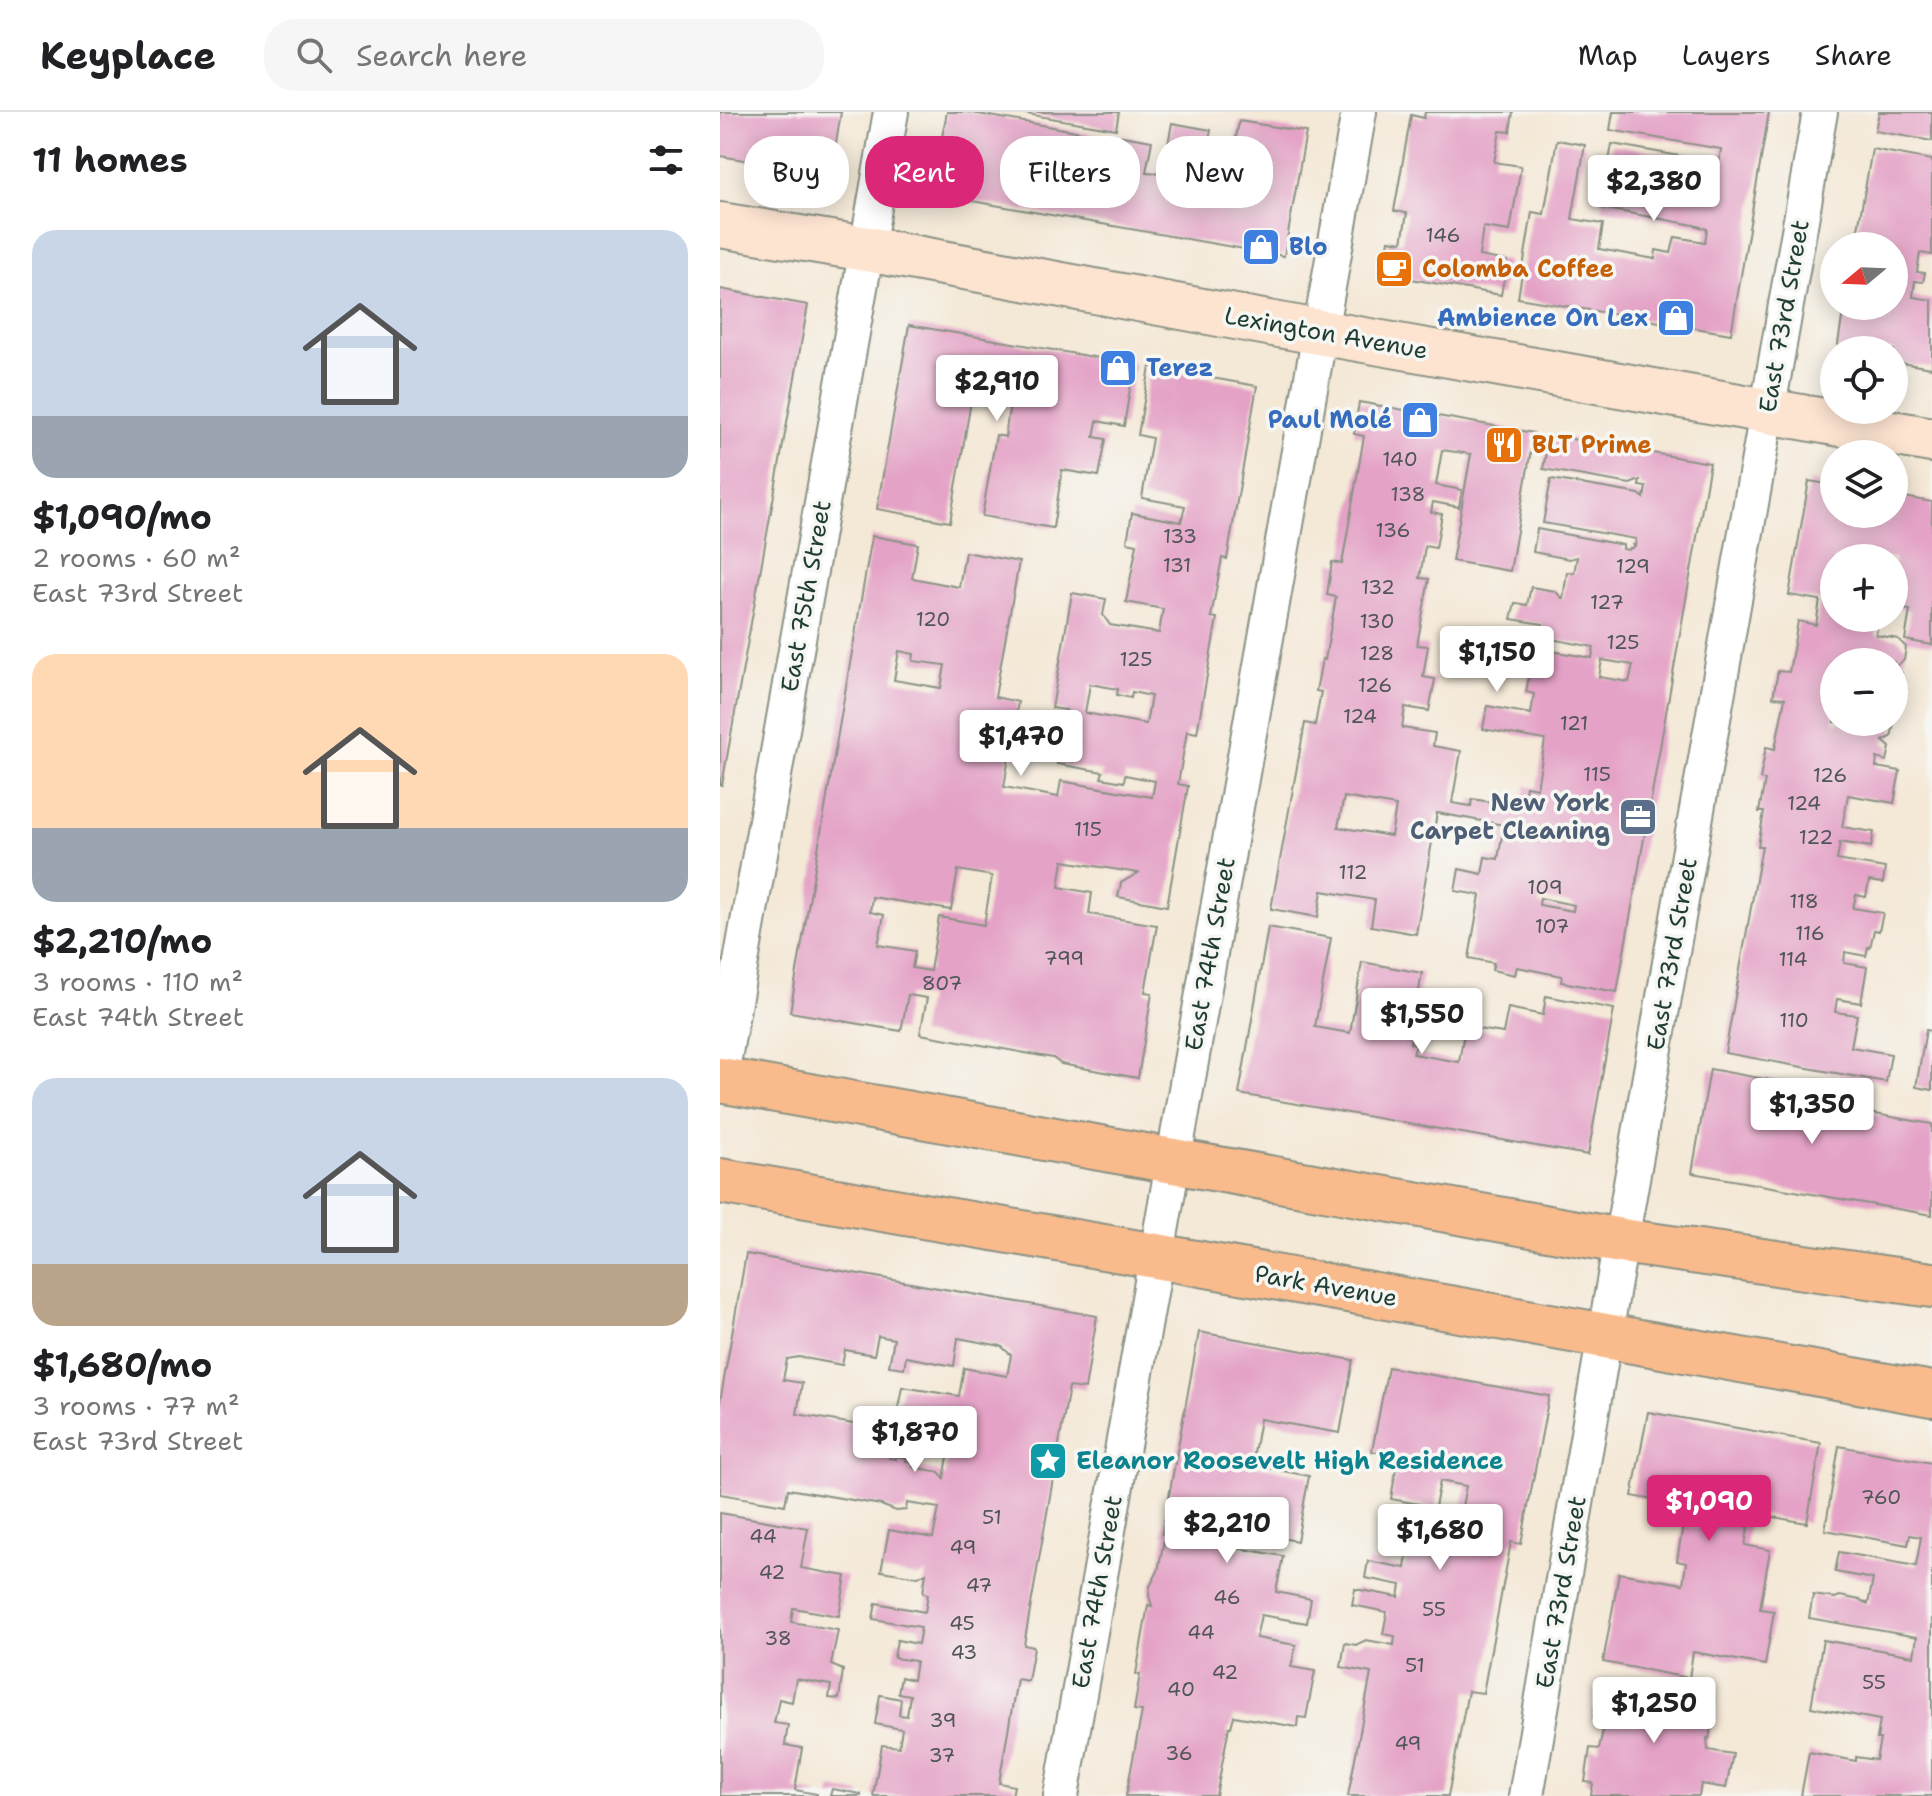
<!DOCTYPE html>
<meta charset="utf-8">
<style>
:root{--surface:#fff;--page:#f6f6f6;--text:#202124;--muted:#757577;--line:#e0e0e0;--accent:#db2777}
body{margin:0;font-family:"Shantell Sans",sans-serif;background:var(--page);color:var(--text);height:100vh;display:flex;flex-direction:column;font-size:30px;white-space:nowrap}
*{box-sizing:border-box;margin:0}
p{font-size:26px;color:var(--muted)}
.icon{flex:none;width:44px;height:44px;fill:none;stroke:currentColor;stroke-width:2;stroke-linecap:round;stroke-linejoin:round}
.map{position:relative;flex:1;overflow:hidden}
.panel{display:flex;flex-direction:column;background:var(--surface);width:720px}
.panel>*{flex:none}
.top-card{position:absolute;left:24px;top:24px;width:760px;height:72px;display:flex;gap:16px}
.needle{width:52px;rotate:251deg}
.controls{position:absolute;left:1100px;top:120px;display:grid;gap:16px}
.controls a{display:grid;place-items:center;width:88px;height:88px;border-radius:50%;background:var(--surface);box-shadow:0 4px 20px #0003;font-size:40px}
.price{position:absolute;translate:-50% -68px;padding:0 18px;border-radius:8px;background:#fff;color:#222;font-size:26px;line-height:52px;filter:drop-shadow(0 2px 4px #0008)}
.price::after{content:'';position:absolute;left:50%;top:48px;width:24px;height:18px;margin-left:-12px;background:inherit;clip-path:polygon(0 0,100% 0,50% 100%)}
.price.current{background:var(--accent);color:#fff}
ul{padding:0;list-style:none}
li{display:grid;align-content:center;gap:16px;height:424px;padding:0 32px}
li span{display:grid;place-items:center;height:248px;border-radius:24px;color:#555}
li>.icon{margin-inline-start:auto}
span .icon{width:144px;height:144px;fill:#fffc;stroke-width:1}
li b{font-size:34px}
h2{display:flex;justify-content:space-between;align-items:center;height:96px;padding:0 32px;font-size:34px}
.chip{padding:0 28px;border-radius:32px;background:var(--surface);box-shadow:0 4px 20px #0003;font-size:28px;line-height:72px}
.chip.current{background:var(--accent);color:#fff}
header{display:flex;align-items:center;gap:48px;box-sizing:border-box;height:112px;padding:0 40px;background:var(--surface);border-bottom:2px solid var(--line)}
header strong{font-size:38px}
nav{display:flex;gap:44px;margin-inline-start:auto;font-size:28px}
.search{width:560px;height:72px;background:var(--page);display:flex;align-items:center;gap:20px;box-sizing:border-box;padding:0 28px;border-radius:32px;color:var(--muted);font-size:30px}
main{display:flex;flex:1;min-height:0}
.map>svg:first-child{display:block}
.building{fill:#e4a2c6;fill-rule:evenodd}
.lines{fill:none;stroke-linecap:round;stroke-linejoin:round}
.street-casing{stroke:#8a9285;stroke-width:38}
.secondary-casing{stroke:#8a9285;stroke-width:48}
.primary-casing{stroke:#8a9285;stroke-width:48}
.street{stroke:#fff;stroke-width:34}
.secondary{stroke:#fde4d1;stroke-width:44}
.primary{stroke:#fabb8c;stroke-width:44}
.labels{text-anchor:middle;stroke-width:7;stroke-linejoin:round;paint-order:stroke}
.number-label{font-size:20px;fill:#505658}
.shop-label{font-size:24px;font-weight:bold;fill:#366cbe;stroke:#f6f6f2;text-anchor:start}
.food-label{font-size:24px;font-weight:bold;fill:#c56008;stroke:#f6f6f2;text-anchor:start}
.street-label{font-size:24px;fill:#1f3d34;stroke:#f6f6f2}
.service-label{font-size:24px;font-weight:bold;fill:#4e5e75;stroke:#f6f6f2;text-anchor:end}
.culture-label{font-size:24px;font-weight:bold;fill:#0d838f;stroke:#f6f6f2;text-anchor:start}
</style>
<header>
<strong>Keyplace</strong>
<div class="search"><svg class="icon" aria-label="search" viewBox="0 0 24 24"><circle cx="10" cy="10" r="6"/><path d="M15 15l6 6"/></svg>Search here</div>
<nav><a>Map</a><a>Layers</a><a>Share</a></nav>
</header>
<main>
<section class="panel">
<h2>11 homes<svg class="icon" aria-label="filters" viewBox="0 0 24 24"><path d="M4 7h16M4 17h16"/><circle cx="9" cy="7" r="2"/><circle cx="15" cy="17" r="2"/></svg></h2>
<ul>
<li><span style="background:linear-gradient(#c9d6e8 75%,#9aa5b1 0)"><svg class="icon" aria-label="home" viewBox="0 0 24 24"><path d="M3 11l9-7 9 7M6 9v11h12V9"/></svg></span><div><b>$1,090/mo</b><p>2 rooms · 60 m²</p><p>East 73rd Street</p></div></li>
<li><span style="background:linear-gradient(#ffd9b3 70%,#9aa5b1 0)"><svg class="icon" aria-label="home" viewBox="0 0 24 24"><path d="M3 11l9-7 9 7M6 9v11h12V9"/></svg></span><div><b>$2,210/mo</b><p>3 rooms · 110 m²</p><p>East 74th Street</p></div></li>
<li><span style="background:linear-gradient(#c9d6e8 75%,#b9a48a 0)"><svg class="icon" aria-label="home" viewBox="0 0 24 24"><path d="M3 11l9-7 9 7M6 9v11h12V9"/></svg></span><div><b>$1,680/mo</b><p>3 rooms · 77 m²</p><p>East 73rd Street</p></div></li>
</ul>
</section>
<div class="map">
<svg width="1212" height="1684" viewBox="0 0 1212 1684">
<rect width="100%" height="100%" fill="#f6f6f2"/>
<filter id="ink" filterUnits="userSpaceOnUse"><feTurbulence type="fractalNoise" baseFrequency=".0125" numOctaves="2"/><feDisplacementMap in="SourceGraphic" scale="16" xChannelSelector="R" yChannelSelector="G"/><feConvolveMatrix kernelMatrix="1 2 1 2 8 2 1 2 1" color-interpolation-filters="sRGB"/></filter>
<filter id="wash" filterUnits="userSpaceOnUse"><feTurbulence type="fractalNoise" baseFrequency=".006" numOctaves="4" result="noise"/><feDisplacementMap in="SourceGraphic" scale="32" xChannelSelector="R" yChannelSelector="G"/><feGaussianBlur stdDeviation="1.8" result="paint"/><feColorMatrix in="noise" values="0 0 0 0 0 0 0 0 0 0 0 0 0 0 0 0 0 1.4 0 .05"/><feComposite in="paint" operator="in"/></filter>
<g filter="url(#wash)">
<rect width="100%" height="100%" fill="#f4e8d6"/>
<g id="blocks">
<g class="building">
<polygon points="0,0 121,0 111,63 0,44"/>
<polygon points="227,0 247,0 401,27 402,24 432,29 426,60 436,61 443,58 452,11 491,18 486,43 512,48 519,9 586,20 564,144 212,82 220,37 216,33 217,27 222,25"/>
<polygon points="306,0 399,0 396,17 306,2"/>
<polygon points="705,0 793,0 790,20 780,19 774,50 801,54 790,119 763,115 759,144 787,149 781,183 663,162 669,128 682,130 687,101 674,99 691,3 704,6"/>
<polygon points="893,0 1049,0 1011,222 798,186 812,100 824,102 837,28 865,33 852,107 883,112 879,137 935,147 936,138 951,141 955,125 985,130 987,117 974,113 881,96 892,32 999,51 1001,37 890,18"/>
<polygon points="1159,0 1212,0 1212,29 1155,19"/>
<polygon points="1152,37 1212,48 1212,143 1200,141 1197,160 1205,161 1203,170 1195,169 1193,185 1212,188 1212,256 1174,250 1174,238 1117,238 1124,194 1174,194 1174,134 1135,134"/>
<polygon points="0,177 88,193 2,673 0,673"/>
<polygon points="189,213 414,252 404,314 377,309 374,325 386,327 379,364 342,358 333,416 262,404 276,323 285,325 291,284 253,278 230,410 157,397"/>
<path d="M 430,255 L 537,274 L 507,447 L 502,446 L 491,505 L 497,506 L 477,621 L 467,619 L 458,672 L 468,674 L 447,794 L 398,785 L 401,771 L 418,761 L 343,749 L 339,775 L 372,781 L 369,802 L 437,813 L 425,880 L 432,881 L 418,966 L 341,952 L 333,946 L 200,922 L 207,886 L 188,883 L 181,919 L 70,900 L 152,424 L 198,432 L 192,466 L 239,475 L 245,440 L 299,450 L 275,585 L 298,590 L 284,675 L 338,685 L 341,669 L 432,685 L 435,669 L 405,663 L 404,670 L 381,666 L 383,660 L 337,652 L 346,598 L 332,596 L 352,481 L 386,487 L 383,503 L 390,513 L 439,521 L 443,497 L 406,490 L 417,432 L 407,430 L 412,401 L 461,410 L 465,394 L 422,386 L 432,326 L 418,323 ZM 179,539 L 194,542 L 193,549 L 225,553 L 221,576 L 174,568 ZM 370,572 L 398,577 L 397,583 L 411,586 L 412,580 L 431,584 L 426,612 L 365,601 ZM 238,758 L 272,764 L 264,813 L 219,805 L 210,859 L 192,856 L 195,839 L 158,833 L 164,803 L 150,800 L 152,785 L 231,798 Z"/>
<path d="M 639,290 L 814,321 L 790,459 L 732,449 L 751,342 L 722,338 L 716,373 L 742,378 L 739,395 L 713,390 L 711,400 L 722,402 L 716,436 L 705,434 L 700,466 L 709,467 L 697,533 L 708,534 L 703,565 L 715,567 L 709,599 L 685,595 L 682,616 L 715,621 L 713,634 L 741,639 L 732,691 L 751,694 L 752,687 L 802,695 L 806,674 L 817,676 L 825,628 L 763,617 L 767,594 L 811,602 L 814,582 L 806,580 L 814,536 L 872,546 L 874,535 L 820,525 L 823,512 L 791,507 L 795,491 L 807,493 L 811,475 L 835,479 L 843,487 L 847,460 L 854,461 L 857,445 L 849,447 L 813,440 L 817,417 L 903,433 L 903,437 L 909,438 L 910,436 L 913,436 L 913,433 L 915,434 L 916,427 L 823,411 L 831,367 L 919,382 L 924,386 L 926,375 L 919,374 L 920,368 L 910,372 L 823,357 L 829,323 L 990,351 L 897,880 L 841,870 L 842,864 L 797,855 L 795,863 L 772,858 L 774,851 L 749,846 L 760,783 L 735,779 L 739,757 L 762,762 L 765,745 L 778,747 L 784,713 L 717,701 L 696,822 L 651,814 L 655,788 L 602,779 L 598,805 L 551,797 L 585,611 L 595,613 L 601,580 L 596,579 L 602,547 L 605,548 L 616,485 L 607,483 L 612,450 L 622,452 L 644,324 L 634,322 ZM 882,548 L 913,553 L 909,570 L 879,565 ZM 624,685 L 676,694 L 671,724 L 618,715 ZM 820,786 L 854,793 L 853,799 L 819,793 Z"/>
<polygon points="1089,369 1114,373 1114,402 1174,402 1174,383 1212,390 1212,533 1185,528 1190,498 1174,496 1174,446 1114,446 1114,506 1159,506 1156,523 1178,527 1186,535 1184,548 1176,554 1182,561 1180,571 1174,577 1174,550 1114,550 1114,610 1172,610 1174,612 1171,625 1163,629 1170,635 1167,649 1157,646 1156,655 1180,659 1174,691 1128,683 1122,715 1154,720 1151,735 1120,730 1117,748 1165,756 1163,771 1149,769 1146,785 1136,783 1133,796 1163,801 1159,819 1154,818 1150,836 1148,835 1146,844 1125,840 1124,851 1147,855 1141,891 1117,887 1115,900 1137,903 1131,935 1171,942 1166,970 1005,941 1042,734 1038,734 1044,700 1039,700 1045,668 1040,667 1046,635 1055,637 1065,586 1053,585 1058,559 1069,560 1078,509 1096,513 1100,488 1069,483"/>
<polygon points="548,815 611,826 595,915 630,921 642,850 702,861 690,931 696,932 693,942 739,950 745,915 783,921 788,896 823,903 826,884 894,897 868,1043 519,982"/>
<polygon points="1206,918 1212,919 1212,978 1196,975"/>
<polygon points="990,957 1072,972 1069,994 1085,997 1087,990 1212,1012 1212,1103 972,1061"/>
<path d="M 26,1142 L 377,1204 L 365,1277 L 349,1275 L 304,1533 L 314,1535 L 308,1569 L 297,1567 L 279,1671 L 294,1674 L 292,1684 L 153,1684 L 162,1633 L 179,1635 L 182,1617 L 155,1612 L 160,1583 L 181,1587 L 179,1603 L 187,1604 L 190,1583 L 178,1581 L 181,1565 L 193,1568 L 196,1549 L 174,1546 L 177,1528 L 198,1532 L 201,1515 L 153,1507 L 156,1491 L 205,1500 L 208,1482 L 203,1481 L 206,1461 L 198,1465 L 161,1459 L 169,1418 L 213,1426 L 219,1396 L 187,1391 L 186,1398 L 176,1399 L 161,1393 L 68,1377 L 65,1393 L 0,1382 L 0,1290 ZM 158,1224 L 174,1227 L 169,1254 L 184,1256 L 186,1245 L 234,1254 L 238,1226 L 281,1234 L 291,1243 L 287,1264 L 244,1256 L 239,1284 L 182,1275 L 176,1307 L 196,1310 L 193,1328 L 230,1335 L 224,1366 L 219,1360 L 193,1355 L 193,1350 L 186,1349 L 187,1346 L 176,1344 L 176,1347 L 169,1346 L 173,1319 L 77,1302 L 82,1271 L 63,1268 L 67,1247 L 79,1245 L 122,1253 L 125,1238 L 154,1243 Z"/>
<polygon points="479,1220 633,1248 620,1321 540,1307 532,1353 589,1364 577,1429 509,1416 506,1434 563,1444 556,1480 591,1487 587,1511 541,1503 536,1526 576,1533 571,1555 595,1559 586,1606 578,1605 577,1615 514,1604 511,1615 509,1615 496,1684 406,1684 422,1599 414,1598 420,1562 416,1562 428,1493 432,1494 429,1484 430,1474 438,1459 445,1423 442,1422"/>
<polygon points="668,1255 829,1284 801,1432 791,1430 763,1581 748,1579 728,1684 628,1684 651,1561 621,1555 625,1531 636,1533 646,1528 674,1533 675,1524 663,1522 667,1500 632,1493 635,1477 679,1485 681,1473 645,1466 648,1449 685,1456 687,1443 661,1438 659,1425 662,1412 666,1407 737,1420 746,1374 720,1369 715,1395 671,1387 678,1344 652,1339"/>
<polygon points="928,1300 1101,1331 1087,1411 1031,1401 1025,1433 1050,1438 1040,1497 1054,1499 1045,1553 973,1540 969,1566 883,1550 899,1461 963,1472 966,1451 957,1449 963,1413 980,1416 983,1397 912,1384"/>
<polygon points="1119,1334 1212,1351 1212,1684 1081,1684 1089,1640 1136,1649 1136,1645 1156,1648 1160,1627 1157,1627 1160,1608 1091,1595 1103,1528 1194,1544 1197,1525 1089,1506 1093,1483 1115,1486 1120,1484 1140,1488 1148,1492 1153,1467 1115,1460 1119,1440 1196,1454 1201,1425 1190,1423 1188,1433 1105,1418"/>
<polygon points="0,1401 88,1416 81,1456 126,1464 119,1504 73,1496 71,1510 118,1518 111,1553 123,1558 119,1587 109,1586 111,1573 76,1567 72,1590 59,1587 54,1611 68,1613 65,1633 82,1636 75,1678 97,1682 97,1684 0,1684"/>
<polygon points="879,1569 995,1590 989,1627 987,1626 988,1638 1013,1642 1006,1676 981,1672 979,1684 871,1684 873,1671 865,1670 870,1636 879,1637 885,1608 873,1606"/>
<polygon points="112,1677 141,1682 141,1684 110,1684"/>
</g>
</g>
</g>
<g filter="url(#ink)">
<use href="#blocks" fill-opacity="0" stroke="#8a9285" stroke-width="2"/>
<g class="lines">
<g class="street-casing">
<g id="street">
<polyline points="0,969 171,0"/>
<polyline points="341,1684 639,0"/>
<polyline points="806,1684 901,1129 1100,0"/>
</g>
</g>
<g class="secondary-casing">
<polyline id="secondary" points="0,113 147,137 559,213 1212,328"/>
</g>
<g class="primary-casing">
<g id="primary">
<polyline points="0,968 901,1129 1212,1173"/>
<polyline points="0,1069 436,1144 1212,1282"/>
</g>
</g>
<use href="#street" class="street"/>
<use href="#secondary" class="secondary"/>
<use href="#primary" class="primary"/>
</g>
</g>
<defs>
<g id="shop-square" transform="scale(2)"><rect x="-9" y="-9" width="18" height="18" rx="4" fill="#3f7fe0" stroke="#f6f6f2"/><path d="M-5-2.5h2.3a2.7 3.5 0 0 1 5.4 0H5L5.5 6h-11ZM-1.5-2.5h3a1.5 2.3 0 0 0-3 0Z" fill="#fff"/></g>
<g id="cafe-square" transform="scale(2)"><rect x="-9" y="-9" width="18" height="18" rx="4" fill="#e8710a" stroke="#f6f6f2"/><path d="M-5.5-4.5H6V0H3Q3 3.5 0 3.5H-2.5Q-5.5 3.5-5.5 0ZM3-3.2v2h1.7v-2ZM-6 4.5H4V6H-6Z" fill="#fff"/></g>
<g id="restaurant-square" transform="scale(2)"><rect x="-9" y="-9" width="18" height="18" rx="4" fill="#e8710a" stroke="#f6f6f2"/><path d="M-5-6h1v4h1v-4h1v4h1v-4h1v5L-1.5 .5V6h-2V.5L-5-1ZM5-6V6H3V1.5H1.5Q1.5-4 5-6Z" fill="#fff"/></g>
<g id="office-square" transform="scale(2)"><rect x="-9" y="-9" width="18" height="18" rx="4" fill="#5c6f8a" stroke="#f6f6f2"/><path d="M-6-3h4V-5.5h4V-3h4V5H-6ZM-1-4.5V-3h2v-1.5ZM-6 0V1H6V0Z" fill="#fff"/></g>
<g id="sight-square" transform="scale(2)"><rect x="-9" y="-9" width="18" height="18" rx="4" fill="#0f9aa8" stroke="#f6f6f2"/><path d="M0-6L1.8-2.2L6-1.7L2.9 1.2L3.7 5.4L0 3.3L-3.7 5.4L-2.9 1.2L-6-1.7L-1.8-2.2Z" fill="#fff"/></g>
</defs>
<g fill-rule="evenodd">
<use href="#shop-square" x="541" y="135"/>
<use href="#cafe-square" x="674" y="157"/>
<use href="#shop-square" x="956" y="206"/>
<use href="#shop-square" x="398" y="256"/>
<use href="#shop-square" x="700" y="308"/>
<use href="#restaurant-square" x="784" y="333"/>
<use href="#office-square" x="918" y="705"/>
<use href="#sight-square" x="328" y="1349"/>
</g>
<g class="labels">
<g class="number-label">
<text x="723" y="130">146</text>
<text x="680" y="354">140</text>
<text x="688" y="389">138</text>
<text x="673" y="425">136</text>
<text x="460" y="431">133</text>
<text x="457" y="460">131</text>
<text x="913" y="461">129</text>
<text x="658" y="482">132</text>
<text x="887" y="497">127</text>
<text x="213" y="514">120</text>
<text x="657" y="516">130</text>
<text x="903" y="537">125</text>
<text x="657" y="548">128</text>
<text x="416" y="554">125</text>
<text x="655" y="580">126</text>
<text x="640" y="611">124</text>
<text x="854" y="618">121</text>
<text x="877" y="669">115</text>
<text x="1110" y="670">126</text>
<text x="1084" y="698">124</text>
<text x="368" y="724">115</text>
<text x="1096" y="732">122</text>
<text x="633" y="767">112</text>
<text x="825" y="782">109</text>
<text x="1084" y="796">118</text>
<text x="832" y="821">107</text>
<text x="1090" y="828">116</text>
<text x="344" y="853">799</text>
<text x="1073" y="854">114</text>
<text x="222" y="878">807</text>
<text x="1074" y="915">110</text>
<text x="1161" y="1392">760</text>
<text x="272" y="1412">51</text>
<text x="43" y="1431">44</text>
<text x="243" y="1442">49</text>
<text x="52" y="1467">42</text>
<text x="259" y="1480">47</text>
<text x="507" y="1492">46</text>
<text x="714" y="1504">55</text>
<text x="242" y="1518">45</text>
<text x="481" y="1527">44</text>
<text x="58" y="1533">38</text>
<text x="244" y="1547">43</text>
<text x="695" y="1560">51</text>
<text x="505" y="1567">42</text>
<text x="1154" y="1577">55</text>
<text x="461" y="1584">40</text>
<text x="223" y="1615">39</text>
<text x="688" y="1638">49</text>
<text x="459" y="1648">36</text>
<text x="222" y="1650">37</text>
</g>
<g class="shop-label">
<text x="569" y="143">Blo</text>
<text x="928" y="214" text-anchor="end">Ambience On Lex</text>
<text x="426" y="264">Terez</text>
<text x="672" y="316" text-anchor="end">Paul Molé</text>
</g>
<g class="food-label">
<text x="702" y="165">Colomba Coffee</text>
<text x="812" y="341">BLT Prime</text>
</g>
<g class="street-label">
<text transform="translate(1064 204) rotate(-80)" y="8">East 73rd Street</text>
<text transform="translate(606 221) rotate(10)" y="8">Lexington Avenue</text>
<text transform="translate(86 484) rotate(-80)" y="8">East 75th Street</text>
<text transform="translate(490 842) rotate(-80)" y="8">East 74th Street</text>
<text transform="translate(952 842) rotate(-80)" y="8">East 73rd Street</text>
<text transform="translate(606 1174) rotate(10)" y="8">Park Avenue</text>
<text transform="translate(377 1480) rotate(-80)" y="8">East 74th Street</text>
<text transform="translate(841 1480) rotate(-80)" y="8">East 73rd Street</text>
</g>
<g class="service-label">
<text x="890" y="699">New York<tspan x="890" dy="28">Carpet Cleaning</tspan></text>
</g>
<g class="culture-label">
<text x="356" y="1357">Eleanor Roosevelt High Residence</text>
</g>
</g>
</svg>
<div class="controls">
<a><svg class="needle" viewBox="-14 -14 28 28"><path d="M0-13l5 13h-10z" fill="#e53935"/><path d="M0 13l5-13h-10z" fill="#757577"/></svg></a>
<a><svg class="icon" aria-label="locate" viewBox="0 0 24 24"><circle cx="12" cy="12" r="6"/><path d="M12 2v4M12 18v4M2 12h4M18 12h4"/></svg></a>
<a><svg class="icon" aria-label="layers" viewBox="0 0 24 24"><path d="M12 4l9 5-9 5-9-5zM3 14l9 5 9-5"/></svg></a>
<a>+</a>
<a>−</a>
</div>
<b class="price" style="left:934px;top:111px">$2,380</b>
<b class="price" style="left:277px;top:311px">$2,910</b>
<b class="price" style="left:777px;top:582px">$1,150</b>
<b class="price" style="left:301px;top:666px">$1,470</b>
<b class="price" style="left:702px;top:944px">$1,550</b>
<b class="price" style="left:1092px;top:1034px">$1,350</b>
<b class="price" style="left:195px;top:1362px">$1,870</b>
<b class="price current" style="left:989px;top:1431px">$1,090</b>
<b class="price" style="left:507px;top:1453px">$2,210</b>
<b class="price" style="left:720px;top:1460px">$1,680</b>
<b class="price" style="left:934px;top:1633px">$1,250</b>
<div class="top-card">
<a class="chip">Buy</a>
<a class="chip current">Rent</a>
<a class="chip">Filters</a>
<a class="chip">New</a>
</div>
</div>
</main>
